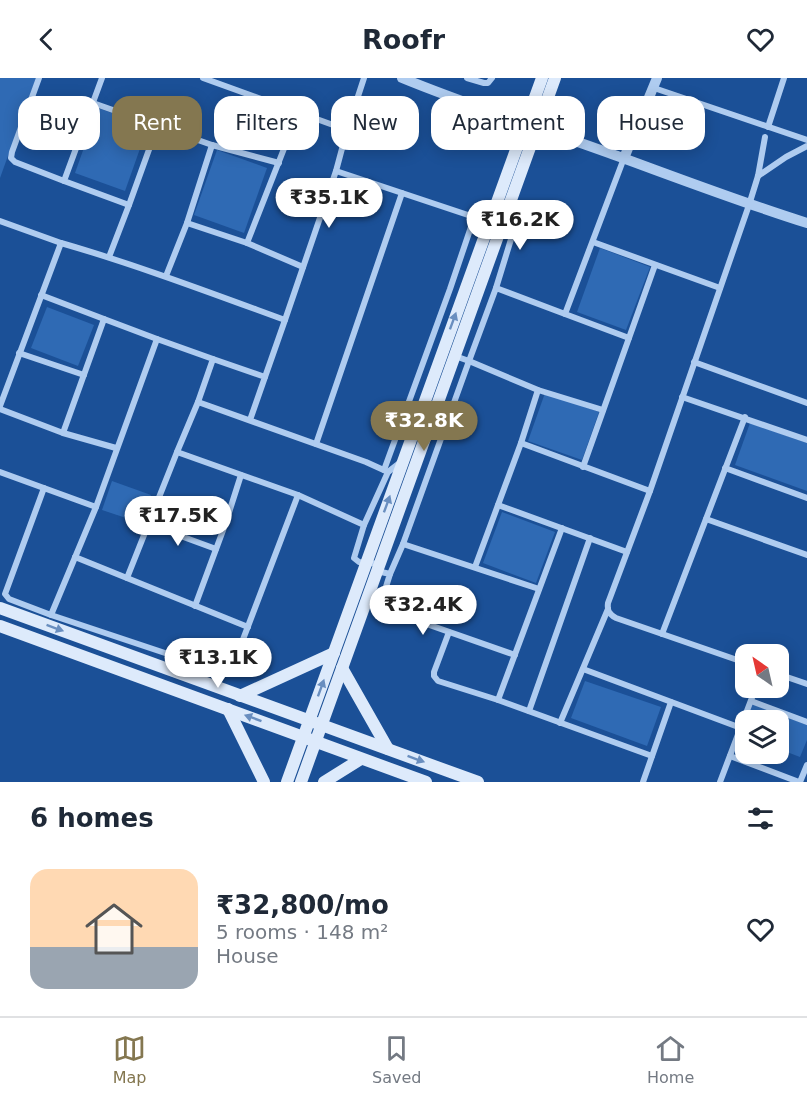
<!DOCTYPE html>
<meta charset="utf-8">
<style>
:root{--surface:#fff;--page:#f2f2f3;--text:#1f2937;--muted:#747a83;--line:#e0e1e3;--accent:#847750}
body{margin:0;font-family:"DejaVu Sans",sans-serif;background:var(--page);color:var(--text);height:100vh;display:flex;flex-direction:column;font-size:22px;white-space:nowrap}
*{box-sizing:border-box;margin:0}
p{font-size:20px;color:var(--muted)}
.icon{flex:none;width:33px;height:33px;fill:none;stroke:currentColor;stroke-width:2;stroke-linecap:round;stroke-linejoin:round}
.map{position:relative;height:704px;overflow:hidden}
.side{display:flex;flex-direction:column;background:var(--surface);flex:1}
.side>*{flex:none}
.guide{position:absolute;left:18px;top:18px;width:771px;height:54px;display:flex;gap:12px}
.needle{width:39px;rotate:326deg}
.fabs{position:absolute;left:735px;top:566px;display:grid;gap:12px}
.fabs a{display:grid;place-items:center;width:54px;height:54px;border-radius:12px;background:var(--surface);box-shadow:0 3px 15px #0003;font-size:30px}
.price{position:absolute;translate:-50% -51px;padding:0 14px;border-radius:21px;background:#fff;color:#222;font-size:20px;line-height:39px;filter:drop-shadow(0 2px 3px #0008)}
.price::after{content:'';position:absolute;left:50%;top:36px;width:18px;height:14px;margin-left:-9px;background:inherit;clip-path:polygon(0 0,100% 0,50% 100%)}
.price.current{background:var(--accent);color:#fff}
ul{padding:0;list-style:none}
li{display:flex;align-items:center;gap:18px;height:150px;padding:0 30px}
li+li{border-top:2px solid var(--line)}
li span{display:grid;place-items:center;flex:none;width:168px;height:120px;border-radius:18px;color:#555}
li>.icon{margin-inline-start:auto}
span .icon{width:72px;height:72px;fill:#fffc;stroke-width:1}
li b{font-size:26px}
h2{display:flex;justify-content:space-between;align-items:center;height:72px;padding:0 30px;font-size:26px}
.pill{padding:0 21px;border-radius:18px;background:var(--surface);box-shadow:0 3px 15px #0003;font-size:21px;line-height:54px}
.pill.current{background:var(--accent);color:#fff}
header{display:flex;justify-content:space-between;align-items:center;height:78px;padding:0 30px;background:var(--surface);font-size:27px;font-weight:600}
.dock{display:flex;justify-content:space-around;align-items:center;height:84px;border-top:2px solid var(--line);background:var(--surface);font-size:16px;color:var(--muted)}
.dock a{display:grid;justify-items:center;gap:3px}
.dock .current{color:var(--accent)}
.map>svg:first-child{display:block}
.green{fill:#2f6ab4}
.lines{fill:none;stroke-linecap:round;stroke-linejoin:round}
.minor{stroke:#afccf0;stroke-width:6}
.tertiary{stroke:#afccf0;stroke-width:10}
.secondary{stroke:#ddeafb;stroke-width:12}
.oneway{fill:#698ebf}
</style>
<header><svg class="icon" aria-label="back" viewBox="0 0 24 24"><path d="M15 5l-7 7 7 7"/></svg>Roofr<svg class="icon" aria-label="heart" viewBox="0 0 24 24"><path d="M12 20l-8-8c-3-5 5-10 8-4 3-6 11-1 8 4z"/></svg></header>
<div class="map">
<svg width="807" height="704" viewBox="0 0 807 704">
<rect width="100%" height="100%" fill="#1b5097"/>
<g class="green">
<polygon points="0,0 36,0 0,100"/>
<polygon points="98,30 148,48 125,113 75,95"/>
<polygon points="217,72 267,90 244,155 194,137"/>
<polygon points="600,170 650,189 626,252 577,234"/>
<polygon points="47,229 94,247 78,288 31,270"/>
<polygon points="545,315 599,334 582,382 528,363"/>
<polygon points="750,345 807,365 807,413 735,387"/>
<polygon points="112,403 151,417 141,445 102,432"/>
<polygon points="502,434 555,454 536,505 483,485"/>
<polygon points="585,603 661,629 647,668 571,640"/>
<polygon points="752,626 807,647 807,662 800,679 779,671 778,642 746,642"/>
</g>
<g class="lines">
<g class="minor">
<polyline points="39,0 12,74 11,80 15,84 64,103"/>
<polyline points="102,0 64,103 129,127 109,179"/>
<polyline points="203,0 347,52 364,0"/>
<polyline points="467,0 484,5 488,5 492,0"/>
<polyline points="654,10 807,62"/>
<polyline points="93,25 212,67"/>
<polyline points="768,49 784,0"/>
<polyline points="624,80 565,236 629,260"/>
<polyline points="336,93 489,144"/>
<polyline points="758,98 786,79 807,68"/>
<polyline points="129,127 155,55 159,48"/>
<polyline points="0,143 61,165 0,328"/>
<polyline points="187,145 212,67 279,85"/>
<polyline points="593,164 720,210"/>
<path d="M 61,165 C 137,187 211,215 285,242 L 265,299"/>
<polyline points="247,165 303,189"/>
<polyline points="166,198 187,145 247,165 298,35"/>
<polyline points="496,210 512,158 511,152 503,145"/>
<polyline points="41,217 104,241"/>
<polyline points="565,236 496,210 469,283 538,312 603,332"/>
<polyline points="285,242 336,93 347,52"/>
<polyline points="157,261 213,281 198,324 177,374 298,417 364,447 354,480 359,484 379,486"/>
<polyline points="19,275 84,297"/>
<polyline points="213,281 265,299 250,342"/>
<polyline points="694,284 807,325"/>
<polyline points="682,319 807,362"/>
<polyline points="198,324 366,384 388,394"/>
<polyline points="0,331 63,355"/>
<polyline points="521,365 650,413"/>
<polyline points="316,366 402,115"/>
<polyline points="583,389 655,187"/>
<polyline points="725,390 807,420"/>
<polyline points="384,392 450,211 474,140"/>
<polyline points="0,394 96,429 157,261 104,241 63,355 116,370"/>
<polyline points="44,410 5,516 9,521 51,537 96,429"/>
<polyline points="498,427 627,474"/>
<polyline points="706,441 807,477"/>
<polyline points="148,446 216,471"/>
<polyline points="364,447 388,394 401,384"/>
<polyline points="403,466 469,283 455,278"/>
<polyline points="75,479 248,549"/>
<polyline points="475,489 521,365 538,312"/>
<polyline points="377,493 390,496 380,528 381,530 515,577"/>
<polyline points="390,496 403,466 539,511"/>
<polyline points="127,500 177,374"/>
<polyline points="195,528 225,447 241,397"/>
<polyline points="51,537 219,593 230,590 234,585 298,417"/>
<polyline points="449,554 434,594 434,598 438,603 498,622 652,678"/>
<polyline points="662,556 745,339"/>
<path d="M 746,585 L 616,540 C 609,536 607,533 608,525 L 650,413 L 749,127 L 758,98 L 765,59"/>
<polyline points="583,591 741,650"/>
<polyline points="778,596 807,606"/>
<polyline points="498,622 562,450"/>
<polyline points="751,623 807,644"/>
<polyline points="529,633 590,460"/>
<polyline points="560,645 608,531"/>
<polyline points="730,678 799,704"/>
<polyline points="643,704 671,624"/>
<polyline points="720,704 756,609"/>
<polyline points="800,704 807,687"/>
</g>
<g class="tertiary">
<path d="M 402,0 C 470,28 540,50 609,75 C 675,99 740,124 807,145"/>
<polyline points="624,80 657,0"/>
</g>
<g class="secondary">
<polyline points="0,530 478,704"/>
<polyline points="0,548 426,704"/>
<polyline points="342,590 388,671"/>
<polyline points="240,618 334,575"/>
<polyline points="228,631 264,704"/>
<polyline points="287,704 542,0"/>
<polyline points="301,704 555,0"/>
<polyline points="324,704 361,681"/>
</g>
</g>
<defs><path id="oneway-solid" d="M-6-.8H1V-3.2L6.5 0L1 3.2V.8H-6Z" transform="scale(1.5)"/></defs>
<g class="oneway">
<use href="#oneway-solid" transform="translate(453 243) rotate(-70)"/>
<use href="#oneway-solid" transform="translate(387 426) rotate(-70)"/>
<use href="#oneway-solid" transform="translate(55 550) rotate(20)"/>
<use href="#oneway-solid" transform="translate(321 610) rotate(-70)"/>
<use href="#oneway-solid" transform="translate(253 640) rotate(-160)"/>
<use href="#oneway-solid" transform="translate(416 681) rotate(20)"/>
</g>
</svg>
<div class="fabs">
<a><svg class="needle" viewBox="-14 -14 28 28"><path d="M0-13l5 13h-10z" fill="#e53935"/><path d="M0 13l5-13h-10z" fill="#747a83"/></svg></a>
<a><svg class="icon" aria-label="layers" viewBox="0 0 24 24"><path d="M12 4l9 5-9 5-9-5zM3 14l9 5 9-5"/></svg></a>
</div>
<b class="price" style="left:329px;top:151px">₹35.1K</b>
<b class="price" style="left:520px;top:173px">₹16.2K</b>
<b class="price current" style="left:424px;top:374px">₹32.8K</b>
<b class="price" style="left:178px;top:469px">₹17.5K</b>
<b class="price" style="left:423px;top:558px">₹32.4K</b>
<b class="price" style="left:218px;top:611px">₹13.1K</b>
<div class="guide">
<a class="pill">Buy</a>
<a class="pill current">Rent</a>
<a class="pill">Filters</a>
<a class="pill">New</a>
<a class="pill">Apartment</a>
<a class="pill">House</a>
</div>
</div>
<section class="side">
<h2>6 homes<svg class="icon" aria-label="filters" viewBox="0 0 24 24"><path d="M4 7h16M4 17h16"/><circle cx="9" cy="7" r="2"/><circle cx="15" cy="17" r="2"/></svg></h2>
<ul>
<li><span style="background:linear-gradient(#ffd9b3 65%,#9aa5b1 0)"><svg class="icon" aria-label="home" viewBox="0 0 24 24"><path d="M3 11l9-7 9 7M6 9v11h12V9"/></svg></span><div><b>₹32,800/mo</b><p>5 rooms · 148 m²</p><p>House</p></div><svg class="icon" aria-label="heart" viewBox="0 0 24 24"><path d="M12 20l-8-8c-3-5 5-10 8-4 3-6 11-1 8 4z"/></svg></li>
</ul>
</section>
<nav class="dock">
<a class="current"><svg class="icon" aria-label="map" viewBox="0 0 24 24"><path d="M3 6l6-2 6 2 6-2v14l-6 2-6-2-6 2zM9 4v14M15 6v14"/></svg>Map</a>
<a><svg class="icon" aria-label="saved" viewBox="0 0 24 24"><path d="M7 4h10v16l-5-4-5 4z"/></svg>Saved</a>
<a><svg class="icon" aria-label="home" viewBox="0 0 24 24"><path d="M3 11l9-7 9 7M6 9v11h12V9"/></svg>Home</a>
</nav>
